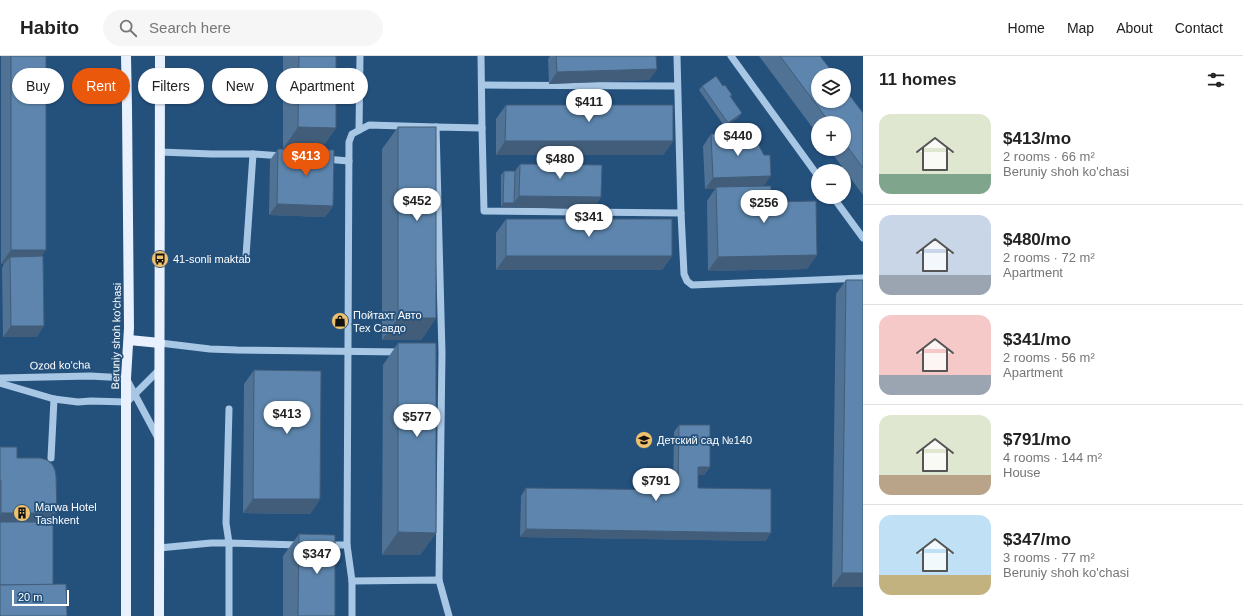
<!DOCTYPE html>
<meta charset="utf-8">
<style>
:root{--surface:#fff;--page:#f6f6f6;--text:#222;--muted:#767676;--line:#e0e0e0;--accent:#ea580c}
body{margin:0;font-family:Helvetica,sans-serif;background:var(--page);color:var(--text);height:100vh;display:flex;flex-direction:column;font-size:15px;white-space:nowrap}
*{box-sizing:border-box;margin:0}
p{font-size:13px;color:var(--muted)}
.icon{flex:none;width:22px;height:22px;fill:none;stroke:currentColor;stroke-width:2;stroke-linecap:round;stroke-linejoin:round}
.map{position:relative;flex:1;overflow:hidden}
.details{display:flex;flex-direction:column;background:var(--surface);width:380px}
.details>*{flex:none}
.guide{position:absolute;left:12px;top:12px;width:380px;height:36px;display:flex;gap:8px}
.tools{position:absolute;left:811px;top:12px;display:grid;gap:8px}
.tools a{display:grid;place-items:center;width:40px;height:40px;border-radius:50%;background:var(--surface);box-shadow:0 1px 3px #0004;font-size:20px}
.scale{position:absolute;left:12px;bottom:10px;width:57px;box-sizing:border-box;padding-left:4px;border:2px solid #fff;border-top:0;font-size:11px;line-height:14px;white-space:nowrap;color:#fff;-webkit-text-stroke:3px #24507c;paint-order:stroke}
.price{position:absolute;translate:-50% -34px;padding:0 9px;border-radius:14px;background:#fff;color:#222;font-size:13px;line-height:26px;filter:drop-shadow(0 1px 2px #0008)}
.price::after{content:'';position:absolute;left:50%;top:24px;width:12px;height:9px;margin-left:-6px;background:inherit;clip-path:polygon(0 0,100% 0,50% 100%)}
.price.on{background:var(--accent);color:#fff}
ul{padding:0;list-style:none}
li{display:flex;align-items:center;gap:12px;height:100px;padding:0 16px}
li+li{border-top:1px solid var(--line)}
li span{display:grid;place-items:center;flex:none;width:112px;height:80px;border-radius:12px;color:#555}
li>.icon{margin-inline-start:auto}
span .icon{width:48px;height:48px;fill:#fffc;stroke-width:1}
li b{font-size:17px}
h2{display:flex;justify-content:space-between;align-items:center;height:48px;padding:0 16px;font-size:17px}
.tag{padding:0 14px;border-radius:18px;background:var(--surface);box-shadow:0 1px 3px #0004;font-size:14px;line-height:36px}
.tag.on{background:var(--accent);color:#fff}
header{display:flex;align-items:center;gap:24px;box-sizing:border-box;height:56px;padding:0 20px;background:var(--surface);border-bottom:1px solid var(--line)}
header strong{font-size:19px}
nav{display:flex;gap:22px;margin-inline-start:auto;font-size:14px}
.search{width:280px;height:36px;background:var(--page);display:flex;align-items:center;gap:10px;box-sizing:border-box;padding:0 14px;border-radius:22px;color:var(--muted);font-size:15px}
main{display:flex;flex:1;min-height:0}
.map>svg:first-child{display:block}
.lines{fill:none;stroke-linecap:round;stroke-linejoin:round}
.minor{stroke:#a8c7e5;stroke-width:7}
.major{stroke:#e8f1fd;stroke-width:10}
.wall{fill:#507295}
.shaded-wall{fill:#415d79}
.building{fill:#5d85ad;stroke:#415d79}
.labels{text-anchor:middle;stroke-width:3.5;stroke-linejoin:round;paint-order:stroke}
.poi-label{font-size:11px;fill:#fff;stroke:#24507c;text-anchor:start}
.street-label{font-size:11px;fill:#fff;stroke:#24507c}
</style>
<header>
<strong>Habito</strong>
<div class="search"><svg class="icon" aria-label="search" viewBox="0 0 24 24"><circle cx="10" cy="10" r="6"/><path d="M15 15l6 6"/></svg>Search here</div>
<nav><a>Home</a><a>Map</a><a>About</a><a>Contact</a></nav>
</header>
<main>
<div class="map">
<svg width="863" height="560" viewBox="0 0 863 560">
<rect width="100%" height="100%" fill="#24507c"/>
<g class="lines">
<g class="minor">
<polyline points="677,0 681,157 684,218 687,225 692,229 863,222"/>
<polyline points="731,0 818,120"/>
<polyline points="482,29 677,30"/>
<polyline points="482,72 484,155 681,157"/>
<polyline points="359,74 360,0"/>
<polyline points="160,96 212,98 253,98 283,100"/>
<polyline points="325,103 349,105"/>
<polyline points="833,141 863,182"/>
<polyline points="246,200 253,98"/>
<polyline points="160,287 210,293 237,294 402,296"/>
<polyline points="0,322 90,320 126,322 158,382"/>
<polyline points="0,327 54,343 78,346 91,345 127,346 160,313"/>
<polyline points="51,402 54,343"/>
<polyline points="327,489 347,489"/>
<polyline points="159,492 211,487 229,487 226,467 229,353"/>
<polyline points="439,524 442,297 436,71 482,72 481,0"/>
<polyline points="352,525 439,524 449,560"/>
<polyline points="229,560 229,487 300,489"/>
<polyline points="352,560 352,525 347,489 349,86 352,78 369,69 436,71"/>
</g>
<g class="major">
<polyline points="126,0 127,51 129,272 126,322 126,560"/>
<polyline points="129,284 160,287"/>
<polyline points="159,560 160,0"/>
</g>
</g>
<g class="wall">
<polygon points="1,0 46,0 42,200 37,281 3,281 2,212 4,208 1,208"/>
<polygon points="283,0 336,0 336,72 320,94 333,150 325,161 269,159 270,104 278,93 283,93"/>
<polygon points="550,0 656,0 657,13 649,24 549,28 548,3"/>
<polygon points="759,0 820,0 863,57 863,139 829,93 844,93 844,67 818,67 818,79"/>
<polygon points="702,30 723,30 732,39 731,41 739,61 725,71 699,34"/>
<polygon points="506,49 673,85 663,99 496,99 496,63"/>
<polygon points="398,71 436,262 421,284 382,284 382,93"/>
<polygon points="711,78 764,130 771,146 817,199 807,213 708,215 707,145 715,133 705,133 703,90"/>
<polygon points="520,108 601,141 593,153 501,151 501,119 504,115 515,115"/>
<polygon points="506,163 672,200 662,214 496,214 496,177"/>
<polygon points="846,224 863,224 863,531 832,531 836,238"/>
<polygon points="398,287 436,477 420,499 382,499 383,309"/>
<polygon points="254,314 320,443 310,458 243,457 244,328"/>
<polygon points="679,369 710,411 704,419 698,419 698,432 766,485 520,481 521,440 526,432 673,434 674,376"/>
<polygon points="0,391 17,402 50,466 53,529 0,560"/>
<polygon points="299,478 335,560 283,560 283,500"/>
</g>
<g class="shaded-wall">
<polygon points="657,13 649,24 549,28 557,16"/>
<polygon points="742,57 739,61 725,71 728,67"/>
<polygon points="298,71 336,72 320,94 283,93"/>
<polygon points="505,85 673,85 663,99 496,99"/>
<polygon points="771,120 763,131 716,131 715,133 705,133 713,122"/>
<polygon points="519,140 601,141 593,153 501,151 503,147 514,147"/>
<polygon points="277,148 333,150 325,161 269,159"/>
<polygon points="11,194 46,194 36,208 10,201 4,208 1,208"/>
<polygon points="817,199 807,213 708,215 718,201"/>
<polygon points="506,200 672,200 662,214 496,214"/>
<polygon points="398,262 436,262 421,284 382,284"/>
<polygon points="11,270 44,270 37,281 3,281"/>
<polygon points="698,411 710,411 704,419 693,419"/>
<polygon points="253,443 320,443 310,458 243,457"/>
<polygon points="1,457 57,457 44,475 0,476 0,459"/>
<polygon points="526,473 771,477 766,485 520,481"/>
<polygon points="398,476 436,477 420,499 382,499"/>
<polygon points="842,517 863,517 863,531 832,531"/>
</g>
<g class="building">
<rect x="11" y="0" width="35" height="194"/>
<polygon points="299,0 336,0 336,72 298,71"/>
<polygon points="556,0 656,0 657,13 557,16"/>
<polygon points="780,0 820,0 835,19 818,19 818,45 844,45 844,32 863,57 863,112 844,86 844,67 830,67"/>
<polygon points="716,20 723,30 725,29 732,39 730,40 742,57 728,67 702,30"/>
<polygon points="506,49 673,49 673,85 505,85"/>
<rect x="398" y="71" width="38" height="191"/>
<polygon points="752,77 764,99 770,99 771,120 713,122 711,78"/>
<polygon points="278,93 334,94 333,150 277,148"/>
<polygon points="520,108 602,109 601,141 519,140"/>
<polygon points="504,115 515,115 514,147 503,147"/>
<polygon points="771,130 771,146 816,145 817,199 718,201 716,131"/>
<rect x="506" y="163" width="166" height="37"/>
<polygon points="43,200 44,270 11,270 10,201"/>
<polygon points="846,224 863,224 863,517 842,517"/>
<polygon points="398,287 436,287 436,477 398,476"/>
<polygon points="254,314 321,315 320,443 253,443"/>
<polygon points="679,369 710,369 710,411 698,411 698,432 771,433 771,477 526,473 526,432 678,434"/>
<polygon points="0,391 17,391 17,402 40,402 47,404 52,408 55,414 56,420 57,457 1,457 1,424 0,424"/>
<rect x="0" y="466" width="53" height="63"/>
<polygon points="299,478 335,479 335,560 298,560"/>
<polygon points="66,528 67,560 0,560 0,529"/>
</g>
<defs>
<g id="bus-disc" transform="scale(0.9)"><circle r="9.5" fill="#efc16c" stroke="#24507c"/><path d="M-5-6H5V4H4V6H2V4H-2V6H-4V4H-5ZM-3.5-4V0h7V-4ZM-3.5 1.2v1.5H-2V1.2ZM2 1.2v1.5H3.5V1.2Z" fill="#111"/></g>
<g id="shop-disc" transform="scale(0.9)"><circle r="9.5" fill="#efc16c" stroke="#24507c"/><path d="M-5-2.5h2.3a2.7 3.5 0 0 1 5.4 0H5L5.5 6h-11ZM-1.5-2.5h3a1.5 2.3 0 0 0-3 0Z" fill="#111"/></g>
<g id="school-disc" transform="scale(0.9)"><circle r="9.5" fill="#efc16c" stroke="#24507c"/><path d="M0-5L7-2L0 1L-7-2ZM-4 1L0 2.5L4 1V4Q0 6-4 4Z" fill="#111"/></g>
<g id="building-disc" transform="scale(0.9)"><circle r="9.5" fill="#efc16c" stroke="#24507c"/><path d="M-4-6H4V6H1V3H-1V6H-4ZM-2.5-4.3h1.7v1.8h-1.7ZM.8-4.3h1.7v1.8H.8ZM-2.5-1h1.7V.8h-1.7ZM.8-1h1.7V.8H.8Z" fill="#111"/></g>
</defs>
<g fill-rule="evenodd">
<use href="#bus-disc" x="160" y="203"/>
<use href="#shop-disc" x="340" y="265"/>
<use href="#school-disc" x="644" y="384"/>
<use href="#building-disc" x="22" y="457"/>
</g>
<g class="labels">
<g class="poi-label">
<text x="173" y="207">41-sonli maktab</text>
<text x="353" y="263">Пойтахт Авто<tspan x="353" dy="13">Тех Савдо</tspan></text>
<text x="657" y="388">Детский сад №140</text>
<text x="35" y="455">Marwa Hotel<tspan x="35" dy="13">Tashkent</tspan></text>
</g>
<g class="street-label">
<text transform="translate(116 280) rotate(-89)" y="4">Beruniy shoh ko'chasi</text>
<text transform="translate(60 309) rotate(-1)" y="4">Ozod ko'cha</text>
</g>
</g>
</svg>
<div class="tools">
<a><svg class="icon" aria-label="layers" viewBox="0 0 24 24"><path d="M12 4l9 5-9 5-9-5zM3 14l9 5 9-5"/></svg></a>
<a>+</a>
<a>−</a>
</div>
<div class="scale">20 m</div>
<b class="price" style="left:589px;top:67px">$411</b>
<b class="price" style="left:738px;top:101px">$440</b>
<b class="price on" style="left:306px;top:121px">$413</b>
<b class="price" style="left:560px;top:124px">$480</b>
<b class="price" style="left:417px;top:166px">$452</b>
<b class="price" style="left:764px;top:168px">$256</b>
<b class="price" style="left:589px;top:182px">$341</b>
<b class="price" style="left:287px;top:379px">$413</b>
<b class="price" style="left:417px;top:382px">$577</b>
<b class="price" style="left:656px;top:446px">$791</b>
<b class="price" style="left:317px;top:519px">$347</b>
<div class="guide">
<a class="tag">Buy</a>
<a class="tag on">Rent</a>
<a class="tag">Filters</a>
<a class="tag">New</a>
<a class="tag">Apartment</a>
</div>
</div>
<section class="details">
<h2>11 homes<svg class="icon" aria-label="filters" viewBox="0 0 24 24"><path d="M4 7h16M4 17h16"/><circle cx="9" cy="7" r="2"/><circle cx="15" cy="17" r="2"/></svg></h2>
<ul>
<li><span style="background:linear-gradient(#dfe7d0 75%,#7fa58c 0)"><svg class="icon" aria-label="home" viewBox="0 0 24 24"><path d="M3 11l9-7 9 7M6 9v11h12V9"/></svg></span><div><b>$413/mo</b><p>2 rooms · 66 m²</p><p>Beruniy shoh ko'chasi</p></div></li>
<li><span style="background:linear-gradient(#c9d6e8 75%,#9aa5b1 0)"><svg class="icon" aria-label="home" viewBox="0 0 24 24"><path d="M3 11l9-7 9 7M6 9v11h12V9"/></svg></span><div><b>$480/mo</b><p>2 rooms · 72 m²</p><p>Apartment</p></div></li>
<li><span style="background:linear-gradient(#f6c9c9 75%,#9aa5b1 0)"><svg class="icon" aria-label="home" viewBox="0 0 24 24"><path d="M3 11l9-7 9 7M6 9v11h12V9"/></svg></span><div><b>$341/mo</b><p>2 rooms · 56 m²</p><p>Apartment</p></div></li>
<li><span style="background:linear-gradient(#dfe7d0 75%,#b9a48a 0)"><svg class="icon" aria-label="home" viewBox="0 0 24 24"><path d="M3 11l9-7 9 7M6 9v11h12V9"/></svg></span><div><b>$791/mo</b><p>4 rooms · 144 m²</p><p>House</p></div></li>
<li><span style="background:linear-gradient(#bfe0f5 75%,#c2b280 0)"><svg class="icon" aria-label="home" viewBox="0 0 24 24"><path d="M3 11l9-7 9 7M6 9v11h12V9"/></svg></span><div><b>$347/mo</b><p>3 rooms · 77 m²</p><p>Beruniy shoh ko'chasi</p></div></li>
</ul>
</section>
</main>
